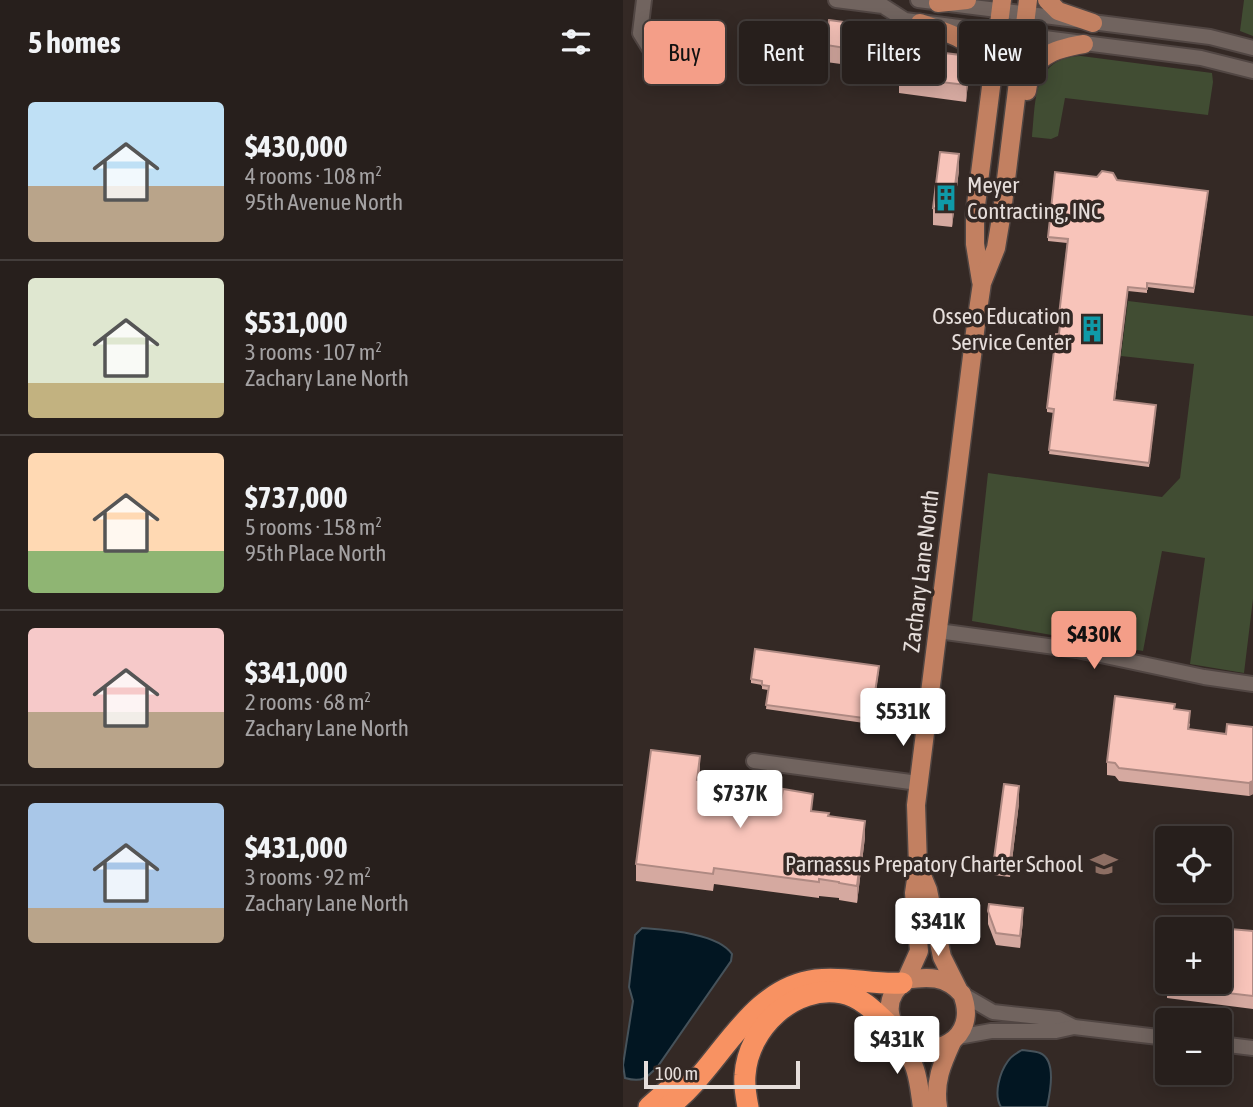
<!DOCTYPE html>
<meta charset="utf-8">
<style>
:root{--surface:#271f1c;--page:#332c29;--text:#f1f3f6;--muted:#a4a2a3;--line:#433d3b;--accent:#f49e88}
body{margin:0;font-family:"Asap Condensed",sans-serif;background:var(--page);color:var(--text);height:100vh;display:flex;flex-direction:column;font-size:26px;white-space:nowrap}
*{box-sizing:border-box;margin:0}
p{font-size:23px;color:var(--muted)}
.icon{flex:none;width:38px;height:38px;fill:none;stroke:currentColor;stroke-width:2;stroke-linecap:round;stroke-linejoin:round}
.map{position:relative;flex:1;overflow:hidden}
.details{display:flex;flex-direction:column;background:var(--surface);width:623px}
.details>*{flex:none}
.hud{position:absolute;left:21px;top:21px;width:504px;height:63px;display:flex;gap:14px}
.tools{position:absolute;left:532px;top:826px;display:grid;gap:14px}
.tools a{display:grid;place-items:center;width:77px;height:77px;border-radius:7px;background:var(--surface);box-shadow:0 4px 18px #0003,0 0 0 2px var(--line);font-size:35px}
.scale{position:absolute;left:21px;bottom:18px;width:156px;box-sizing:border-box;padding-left:7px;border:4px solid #e6dedb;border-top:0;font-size:19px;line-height:24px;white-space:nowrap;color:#e6dedb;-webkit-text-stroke:5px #342925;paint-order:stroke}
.price{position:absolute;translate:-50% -60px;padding:0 16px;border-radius:7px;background:#fff;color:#222;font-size:23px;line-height:46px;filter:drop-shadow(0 2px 4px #0008)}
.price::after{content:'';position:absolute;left:50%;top:42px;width:21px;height:16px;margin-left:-10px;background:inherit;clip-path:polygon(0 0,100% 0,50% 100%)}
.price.current{background:var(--accent);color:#111}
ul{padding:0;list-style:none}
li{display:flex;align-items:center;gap:21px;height:175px;padding:0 28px}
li+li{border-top:2px solid var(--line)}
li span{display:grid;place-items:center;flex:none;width:196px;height:140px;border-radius:7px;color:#555}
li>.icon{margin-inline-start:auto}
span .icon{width:84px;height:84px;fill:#fffc;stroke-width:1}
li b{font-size:30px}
h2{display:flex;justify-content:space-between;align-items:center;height:84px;padding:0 28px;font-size:30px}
.chip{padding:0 24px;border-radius:7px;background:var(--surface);box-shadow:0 4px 18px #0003,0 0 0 2px var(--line);font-size:24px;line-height:63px}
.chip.current{background:var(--accent);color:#111}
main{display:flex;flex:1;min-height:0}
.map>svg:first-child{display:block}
.green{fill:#414d33}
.water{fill:#021622;stroke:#46525a;stroke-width:2}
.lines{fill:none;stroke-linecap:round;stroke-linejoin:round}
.minor-casing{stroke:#514643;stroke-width:18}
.major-casing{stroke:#514643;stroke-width:21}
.highway-casing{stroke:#514643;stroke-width:24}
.minor{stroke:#71645f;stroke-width:14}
.major{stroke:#c28061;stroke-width:18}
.highway{stroke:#f89262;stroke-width:21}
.wall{fill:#d5a9a0}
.shaded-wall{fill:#ae8982}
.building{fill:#f8c4ba;stroke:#ae8982;stroke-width:2}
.labels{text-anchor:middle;stroke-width:7;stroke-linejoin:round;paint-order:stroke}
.poi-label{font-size:23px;fill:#e6dedb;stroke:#342925;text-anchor:end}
.street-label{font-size:23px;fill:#e6dedb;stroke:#342925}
</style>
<main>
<section class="details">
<h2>5 homes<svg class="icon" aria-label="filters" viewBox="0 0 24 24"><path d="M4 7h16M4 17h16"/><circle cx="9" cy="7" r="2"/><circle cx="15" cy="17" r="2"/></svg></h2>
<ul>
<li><span style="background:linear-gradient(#bfe0f5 60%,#b9a48a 0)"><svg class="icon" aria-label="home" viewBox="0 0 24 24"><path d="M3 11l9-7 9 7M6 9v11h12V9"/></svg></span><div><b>$430,000</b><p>4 rooms · 108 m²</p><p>95th Avenue North</p></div></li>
<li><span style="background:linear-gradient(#dfe7d0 75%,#c2b280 0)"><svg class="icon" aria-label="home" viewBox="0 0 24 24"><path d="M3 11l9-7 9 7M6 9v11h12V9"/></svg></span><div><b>$531,000</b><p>3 rooms · 107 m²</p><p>Zachary Lane North</p></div></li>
<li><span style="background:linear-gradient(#ffd9b3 70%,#8fb573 0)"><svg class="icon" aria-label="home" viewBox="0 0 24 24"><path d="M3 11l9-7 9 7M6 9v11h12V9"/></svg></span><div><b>$737,000</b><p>5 rooms · 158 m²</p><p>95th Place North</p></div></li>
<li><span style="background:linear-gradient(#f6c9c9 60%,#b9a48a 0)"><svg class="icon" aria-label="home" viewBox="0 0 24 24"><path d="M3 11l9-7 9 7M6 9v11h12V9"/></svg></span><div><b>$341,000</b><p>2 rooms · 68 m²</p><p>Zachary Lane North</p></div></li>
<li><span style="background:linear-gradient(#a9c7e8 75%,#b9a48a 0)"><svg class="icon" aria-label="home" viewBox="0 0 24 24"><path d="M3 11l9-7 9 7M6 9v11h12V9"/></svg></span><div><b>$431,000</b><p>3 rooms · 92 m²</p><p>Zachary Lane North</p></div></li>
</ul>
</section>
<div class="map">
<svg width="630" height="1107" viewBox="0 0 630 1107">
<rect width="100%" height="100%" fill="#342925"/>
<g class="green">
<polygon points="621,0 630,0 630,36 617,31"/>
<path d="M 458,56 L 589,73 L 590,82 L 585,115 L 442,98 L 435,136 L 428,139 L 409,137 C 413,100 409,58 458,56 Z"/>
<polygon points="505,301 630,316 630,599 621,673 567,664 582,558 539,551 520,651 349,621 365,473 539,497 557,478 571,364 498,356"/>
</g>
<g class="water">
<path d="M 19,928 C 44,930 95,933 109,954 L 108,961 L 35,1066 C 24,1078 19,1083 2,1078 L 0,1065 L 10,1001 L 6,987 L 12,935 Z"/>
<path d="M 399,1050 C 405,1051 412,1051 417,1053 C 434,1060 427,1093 424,1107 L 378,1107 C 370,1094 377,1072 385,1061 C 388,1056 394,1053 399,1050 Z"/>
</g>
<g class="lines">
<g class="minor-casing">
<g id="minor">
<polyline points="21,0 17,33 30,54"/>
<polyline points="213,0 260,6 282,20 578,58 630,71"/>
<polyline points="295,0 587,37 630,48"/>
<polyline points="315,631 454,650 581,677 630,684"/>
<polyline points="131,761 295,783"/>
<polyline points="339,994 370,1012 435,1019 451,1027 544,1038"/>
<polyline points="335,1037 368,1031 433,1031 451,1027"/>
<polyline points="597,1044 630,1048"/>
</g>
</g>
<g class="major-casing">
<g id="major">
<polyline points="424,0 435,11 470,23"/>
<polyline points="315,3 344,0"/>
<path d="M 297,23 C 330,35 357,40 366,78"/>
<path d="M 404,91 C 408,56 430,49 461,44"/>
<polyline points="358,281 352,244 352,213 379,0"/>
<polyline points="295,866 305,890 319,957 335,989"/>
<polyline points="283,980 296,951 291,893 295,866 293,805 353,324 359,283 373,248 379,212 405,0"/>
<path d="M 275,1037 C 309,1064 357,1039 339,994 C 323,976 305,976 283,980 C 246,1008 282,1039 292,1069 C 296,1081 297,1094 299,1107"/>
<path d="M 315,1107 C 311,1082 319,1064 329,1042"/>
</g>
</g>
<g class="highway-casing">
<g id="highway">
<polyline points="26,1107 53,1083"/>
<path d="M 45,1107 C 97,1069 123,989 193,980 C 221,976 250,985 279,983"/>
<path d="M 125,1107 C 123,1097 121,1085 122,1075 C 125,1028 171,984 219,993 C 240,997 256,1016 271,1030"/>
</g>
</g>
<use href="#minor" class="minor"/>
<use href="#major" class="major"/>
<use href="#highway" class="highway"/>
</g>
<g class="wall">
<polygon points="259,44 255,69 203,62 203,45"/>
<polygon points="346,73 343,102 276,93 276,77"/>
<polygon points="336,170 329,227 310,225 310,208"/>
<polygon points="494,180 585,195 571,293 524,287 524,293 505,291 492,400 533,409 526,467 426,454 431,413 424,412 424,408 436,334 438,319 436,319 436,315 444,243 425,241 425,237"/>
<polygon points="256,670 248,724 143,709 145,690 139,689 139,685 128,683 128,679"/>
<polygon points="552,709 567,724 566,729 603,734 630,727 630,794 626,796 496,781 492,776 484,775 484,762"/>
<polygon points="77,773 76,780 102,800 190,811 206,816 242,837 234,903 216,900 216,898 196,896 196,898 91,884 90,891 13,881 13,864"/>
<polygon points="396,803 387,877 371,875 371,859"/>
<polygon points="365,911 400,921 397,948 373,945 365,924"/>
<polygon points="630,931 630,1009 544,998 544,986 606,935"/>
</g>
<g class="shaded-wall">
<polygon points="259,27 259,44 255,69 255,53"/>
<polygon points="346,56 346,73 343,102 343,85"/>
<polygon points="336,154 336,170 329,227 329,210"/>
<polygon points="77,756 77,773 74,797 74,780"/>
<polygon points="630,781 630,794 626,796 626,783"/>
<polygon points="396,786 396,803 387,877 387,861"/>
<polygon points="242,821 242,837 234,903 234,886"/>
<polygon points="400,908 400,921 397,948 397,936"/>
</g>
<g class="building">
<polygon points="206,20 259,27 255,53 203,45"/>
<polygon points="279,48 346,56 343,85 276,77"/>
<polygon points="317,152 336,154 329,210 310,208"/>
<polygon points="479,171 490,173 494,180 585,191 571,288 524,283 524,289 505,287 491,400 533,405 526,463 426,450 431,409 424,408 433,334 436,334 438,315 436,315 445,239 425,237 432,172 474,177"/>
<polygon points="132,649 256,666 248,719 143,705 146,686 139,685 139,681 128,679"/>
<polygon points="492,696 552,704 551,709 567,711 565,729 603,734 604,724 630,727 630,781 626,783 496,768 492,763 484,762"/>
<polygon points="28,750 77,756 74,780 102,784 100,799 157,807 160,789 190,794 188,811 206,813 205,816 242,821 234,886 216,883 216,882 196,879 196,882 91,868 90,874 13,864"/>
<polygon points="381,784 396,786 387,861 371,859"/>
<polygon points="366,904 400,908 397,936 373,933 365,911"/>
<polygon points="607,929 630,931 630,996 544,986 545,982 597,982 597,934 606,935"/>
</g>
<defs>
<g id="building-bare" transform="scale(2.1)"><path d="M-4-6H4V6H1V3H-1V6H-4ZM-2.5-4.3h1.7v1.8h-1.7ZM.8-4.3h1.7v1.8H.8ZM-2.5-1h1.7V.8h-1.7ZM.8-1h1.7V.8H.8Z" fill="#0f9aa8" stroke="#342925" stroke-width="2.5" paint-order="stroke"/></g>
<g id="school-bare" transform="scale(2.1)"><path d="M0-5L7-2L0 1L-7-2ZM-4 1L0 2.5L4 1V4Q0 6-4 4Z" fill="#8d6e63" stroke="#342925" stroke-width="2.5" paint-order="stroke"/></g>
</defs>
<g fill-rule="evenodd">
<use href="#building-bare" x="323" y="198"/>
<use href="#building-bare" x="469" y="329"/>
<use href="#school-bare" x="481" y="864"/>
</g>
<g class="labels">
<g class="poi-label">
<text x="344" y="193" text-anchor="start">Meyer<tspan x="344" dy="26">Contracting, INC</tspan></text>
<text x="448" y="324">Osseo Education<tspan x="448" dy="26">Service Center</tspan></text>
<text x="460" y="872">Parnassus Prepatory Charter School</text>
</g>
<g class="street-label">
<text transform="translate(298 571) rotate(-83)" y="8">Zachary Lane North</text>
</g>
</g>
</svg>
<div class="tools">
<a><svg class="icon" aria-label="locate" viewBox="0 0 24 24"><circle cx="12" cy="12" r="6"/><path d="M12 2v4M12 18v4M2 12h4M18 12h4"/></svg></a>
<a>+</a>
<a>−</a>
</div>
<div class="scale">100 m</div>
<b class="price current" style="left:471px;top:671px">$430K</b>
<b class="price" style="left:280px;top:748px">$531K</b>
<b class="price" style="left:117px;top:830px">$737K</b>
<b class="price" style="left:315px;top:958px">$341K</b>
<b class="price" style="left:274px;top:1076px">$431K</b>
<div class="hud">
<a class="chip current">Buy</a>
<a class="chip">Rent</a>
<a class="chip">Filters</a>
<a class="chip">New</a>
</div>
</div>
</main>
